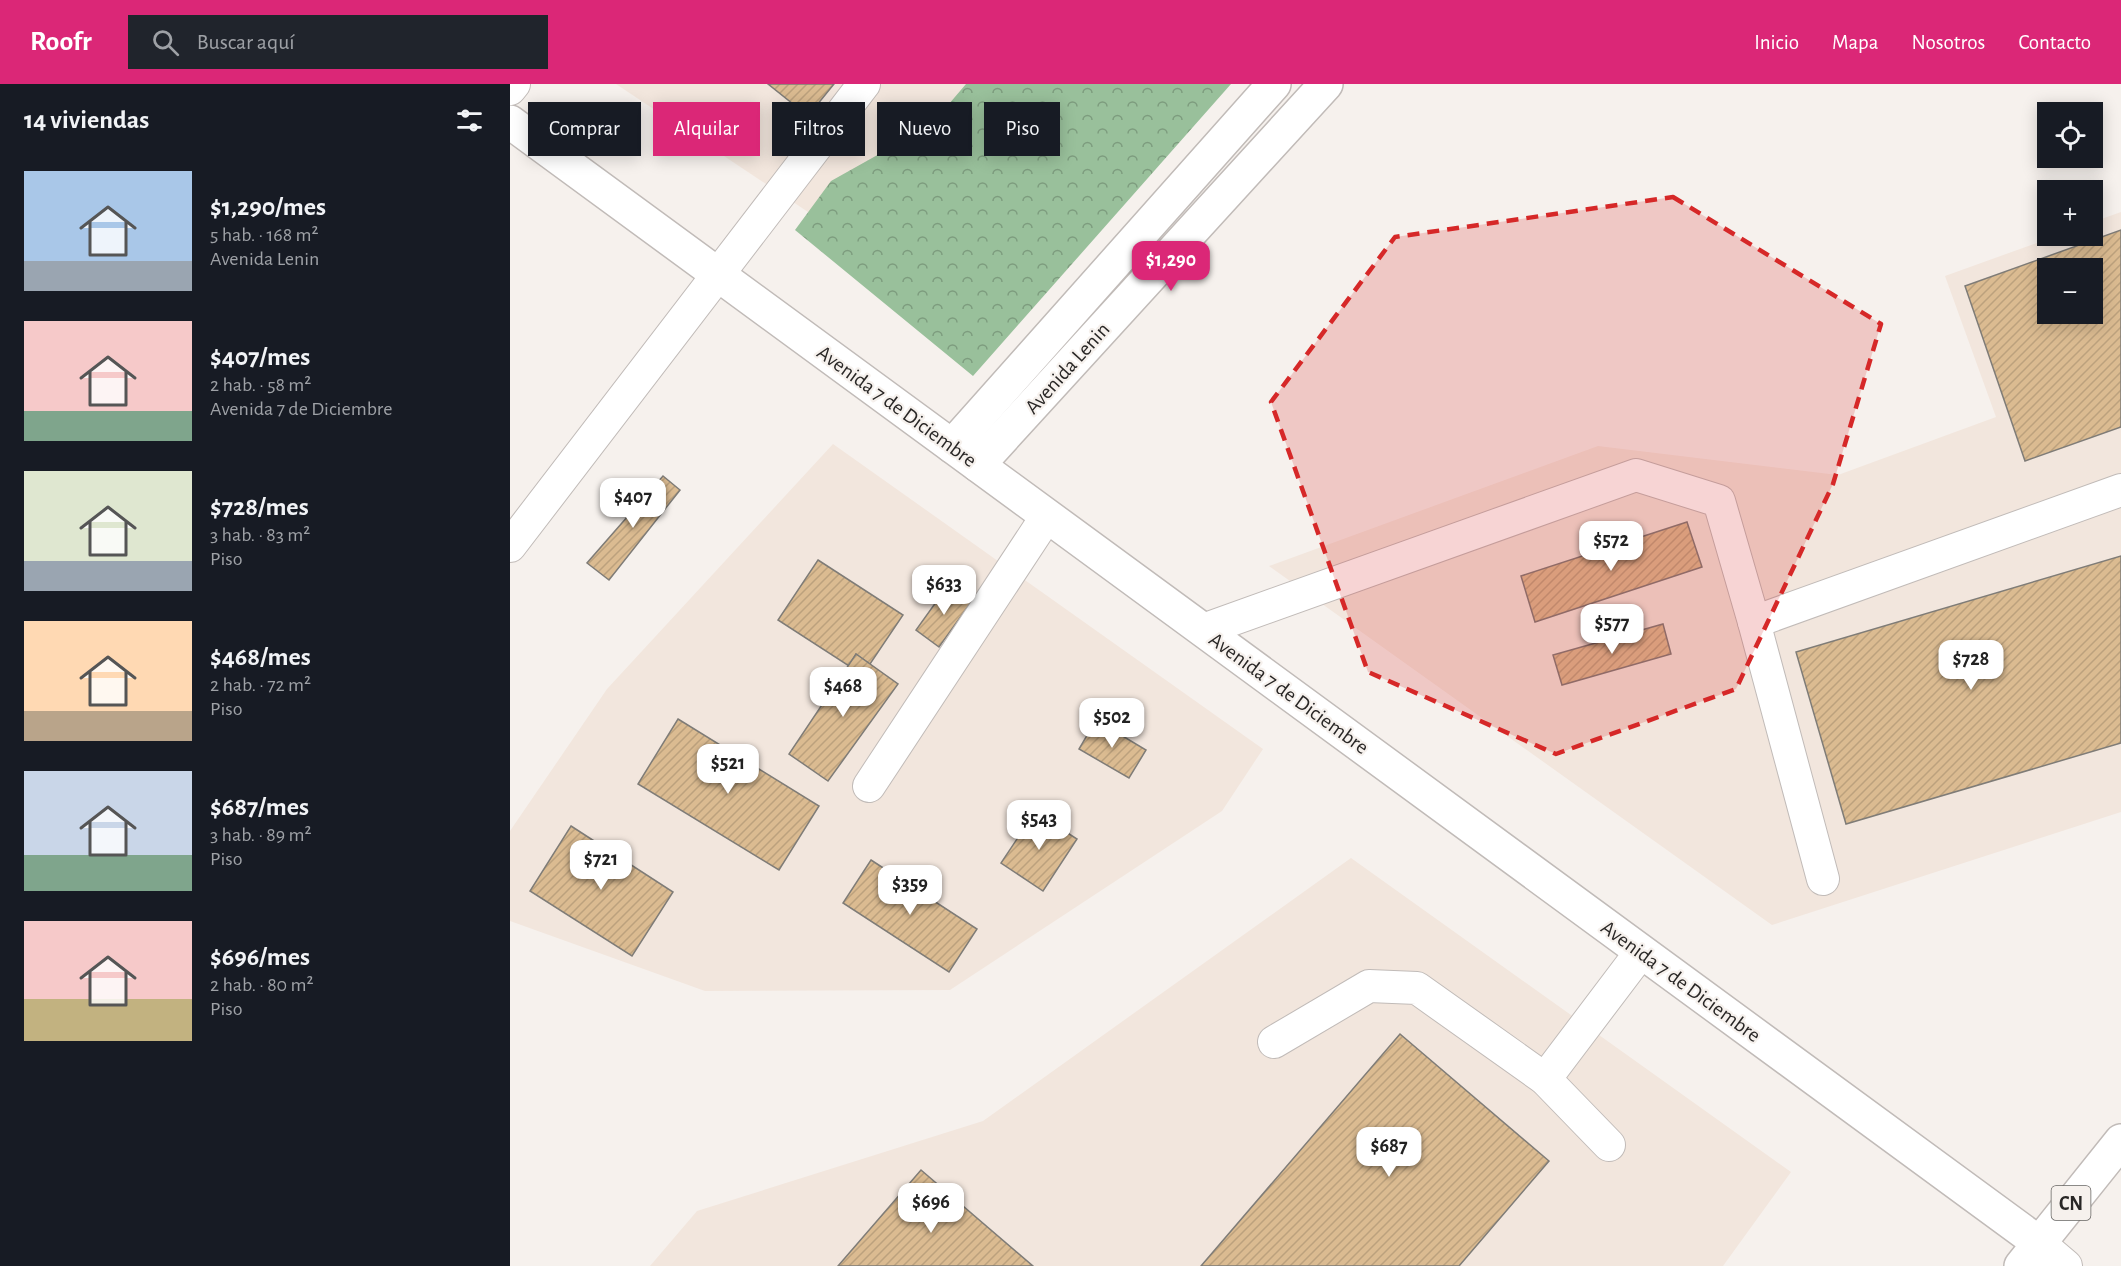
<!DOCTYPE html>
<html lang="es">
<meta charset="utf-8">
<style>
:root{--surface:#171b24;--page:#20242c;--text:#f1f3f6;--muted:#9ea1a6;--accent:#db2777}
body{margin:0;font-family:"Alegreya Sans",sans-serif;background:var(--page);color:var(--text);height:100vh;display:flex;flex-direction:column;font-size:22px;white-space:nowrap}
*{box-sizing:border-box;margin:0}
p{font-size:20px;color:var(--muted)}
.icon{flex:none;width:33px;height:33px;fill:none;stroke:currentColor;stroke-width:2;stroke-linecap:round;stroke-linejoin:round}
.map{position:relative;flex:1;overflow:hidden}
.side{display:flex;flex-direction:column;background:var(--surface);width:510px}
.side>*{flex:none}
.hud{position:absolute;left:18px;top:18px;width:570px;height:54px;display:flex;gap:12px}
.buttons{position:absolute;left:1527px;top:18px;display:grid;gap:12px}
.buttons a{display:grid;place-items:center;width:66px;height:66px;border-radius:0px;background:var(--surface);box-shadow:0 3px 15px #0003;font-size:30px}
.price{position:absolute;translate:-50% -51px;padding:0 14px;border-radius:12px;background:#fff;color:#222;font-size:20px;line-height:39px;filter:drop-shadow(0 2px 3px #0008)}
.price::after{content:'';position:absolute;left:50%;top:36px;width:18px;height:14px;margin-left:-9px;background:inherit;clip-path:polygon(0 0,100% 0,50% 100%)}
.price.on{background:var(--accent);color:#fff}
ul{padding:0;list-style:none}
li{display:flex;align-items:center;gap:18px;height:150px;padding:0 24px}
li span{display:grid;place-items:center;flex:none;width:168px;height:120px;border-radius:0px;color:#555}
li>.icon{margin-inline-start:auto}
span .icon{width:72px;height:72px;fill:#fffc;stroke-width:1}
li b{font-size:26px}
h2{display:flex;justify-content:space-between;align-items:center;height:72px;padding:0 24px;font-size:26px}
.tag{padding:0 21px;border-radius:0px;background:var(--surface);box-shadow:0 3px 15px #0003;font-size:21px;line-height:54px}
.tag.on{background:var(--accent);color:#fff}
header{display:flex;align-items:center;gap:36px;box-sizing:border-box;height:84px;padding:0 30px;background:var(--accent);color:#fff}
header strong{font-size:28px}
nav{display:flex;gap:33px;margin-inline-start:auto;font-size:21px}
.search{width:420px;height:54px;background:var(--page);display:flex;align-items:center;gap:15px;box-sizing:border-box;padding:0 21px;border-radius:0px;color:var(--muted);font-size:22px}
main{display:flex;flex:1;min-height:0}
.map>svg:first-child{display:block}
.built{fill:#f2e6dd;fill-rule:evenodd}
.forest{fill:url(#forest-crowns)}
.building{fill:url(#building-hatch);stroke:#7f7c77;stroke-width:1.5;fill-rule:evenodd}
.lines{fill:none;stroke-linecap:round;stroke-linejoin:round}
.minor-casing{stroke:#c1bbb8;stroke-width:34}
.major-casing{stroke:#c1bbb8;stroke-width:36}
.minor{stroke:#fff;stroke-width:32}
.major{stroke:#fff;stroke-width:33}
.marked{fill:#d62828;fill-opacity:0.2;stroke:#d62828;stroke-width:4.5;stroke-dasharray:12 8;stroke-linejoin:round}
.labels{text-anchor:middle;stroke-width:4.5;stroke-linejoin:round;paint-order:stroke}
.shield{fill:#f6f1ed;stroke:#666462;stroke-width:1.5}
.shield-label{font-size:20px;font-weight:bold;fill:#292726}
.street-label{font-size:21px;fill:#292726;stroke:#f6f1ed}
</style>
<header>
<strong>Roofr</strong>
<div class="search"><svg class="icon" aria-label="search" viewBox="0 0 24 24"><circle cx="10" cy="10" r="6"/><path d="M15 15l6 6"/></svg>Buscar aquí</div>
<nav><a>Inicio</a><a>Mapa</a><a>Nosotros</a><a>Contacto</a></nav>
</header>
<main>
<section class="side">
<h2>14 viviendas<svg class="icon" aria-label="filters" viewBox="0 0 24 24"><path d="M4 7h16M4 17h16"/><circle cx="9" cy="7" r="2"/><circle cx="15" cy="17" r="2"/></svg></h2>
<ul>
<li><span style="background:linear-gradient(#a9c7e8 75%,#9aa5b1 0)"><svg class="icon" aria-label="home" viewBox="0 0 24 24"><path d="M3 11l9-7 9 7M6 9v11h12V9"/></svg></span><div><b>$1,290/mes</b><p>5 hab. · 168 m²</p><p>Avenida Lenin</p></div></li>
<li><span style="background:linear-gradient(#f6c9c9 75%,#7fa58c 0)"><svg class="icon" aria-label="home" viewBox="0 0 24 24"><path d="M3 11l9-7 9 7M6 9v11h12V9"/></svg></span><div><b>$407/mes</b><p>2 hab. · 58 m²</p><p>Avenida 7 de Diciembre</p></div></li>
<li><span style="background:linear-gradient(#dfe7d0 75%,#9aa5b1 0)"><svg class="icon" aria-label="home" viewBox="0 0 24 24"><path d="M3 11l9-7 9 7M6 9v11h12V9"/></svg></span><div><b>$728/mes</b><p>3 hab. · 83 m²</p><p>Piso</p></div></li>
<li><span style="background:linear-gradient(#ffd9b3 75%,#b9a48a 0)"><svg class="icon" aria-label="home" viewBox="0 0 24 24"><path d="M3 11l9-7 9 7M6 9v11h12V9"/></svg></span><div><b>$468/mes</b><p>2 hab. · 72 m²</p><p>Piso</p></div></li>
<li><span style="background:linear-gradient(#c9d6e8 70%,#7fa58c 0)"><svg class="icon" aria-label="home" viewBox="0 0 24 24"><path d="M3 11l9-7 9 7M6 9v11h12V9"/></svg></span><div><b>$687/mes</b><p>3 hab. · 89 m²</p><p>Piso</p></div></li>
<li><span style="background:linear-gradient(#f6c9c9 65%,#c2b280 0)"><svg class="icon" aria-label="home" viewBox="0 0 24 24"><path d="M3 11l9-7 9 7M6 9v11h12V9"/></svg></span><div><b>$696/mes</b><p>2 hab. · 80 m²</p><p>Piso</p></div></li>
</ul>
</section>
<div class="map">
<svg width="1611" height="1182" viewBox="0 0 1611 1182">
<defs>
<pattern id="forest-crowns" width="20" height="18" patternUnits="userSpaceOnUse" patternTransform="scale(1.5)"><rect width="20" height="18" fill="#99c09b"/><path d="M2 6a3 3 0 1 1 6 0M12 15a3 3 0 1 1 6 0" fill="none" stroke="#7d9c7e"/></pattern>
<pattern id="building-hatch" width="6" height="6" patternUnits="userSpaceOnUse" patternTransform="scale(1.5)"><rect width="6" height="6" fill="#dbbb91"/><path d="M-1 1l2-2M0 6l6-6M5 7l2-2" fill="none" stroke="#bca17d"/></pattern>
</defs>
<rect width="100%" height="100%" fill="#f6f1ed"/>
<g class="built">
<polygon points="106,0 471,0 358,168"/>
<path d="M 1611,128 L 1611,728 L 1262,841 L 759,482 L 1088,362 L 1328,391 L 1486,333 L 1435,192 L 1546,152 L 1582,152 L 1583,138 ZM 1538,184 L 1582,184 L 1582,230 L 1538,230 Z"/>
<polygon points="323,360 753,665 712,727 440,906 195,907 0,837 0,747 97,605"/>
<polygon points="841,774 1281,1088 1213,1182 140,1182 187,1127 473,1037"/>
</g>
<polygon class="forest" points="456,0 721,0 463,292 285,146 321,97 421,41"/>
<g class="building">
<polygon points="258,0 324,0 298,32"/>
<path d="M 1611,146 L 1611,343 L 1515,377 L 1455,202 ZM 1538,184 L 1582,184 L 1582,230 L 1538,230 Z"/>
<polygon points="153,392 170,406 99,496 77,479"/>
<polygon points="1177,438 1192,483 1025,538 1011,492"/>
<polygon points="1611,472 1611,659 1336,740 1286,568"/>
<polygon points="308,476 393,531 360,580 346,570 339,582 268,536"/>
<polygon points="439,500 462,517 429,563 406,546"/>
<polygon points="1153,540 1161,570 1052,601 1043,571"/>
<polygon points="346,570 388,600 318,697 279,670"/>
<polygon points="168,635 309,722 269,786 128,700"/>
<polygon points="586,636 636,666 619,694 569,665"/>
<polygon points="525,728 567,755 533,807 491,779"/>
<polygon points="61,742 163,808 122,872 20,807"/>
<polygon points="361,776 467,845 439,888 333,819"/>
<polygon points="890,950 1039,1077 949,1182 691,1182"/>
<polygon points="411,1086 523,1182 328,1182"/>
</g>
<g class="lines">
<g class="minor-casing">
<g id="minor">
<polyline points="0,5 4,0"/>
<polyline points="0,462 354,0"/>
<polyline points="1244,538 1611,406"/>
<polyline points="693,546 1126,391 1209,417 1244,538 1313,795"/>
<polyline points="359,702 537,432"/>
<polyline points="764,958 859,902 907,904 1035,995 1099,1061"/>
<polyline points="1035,995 1131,868"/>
<polyline points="1529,1159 1556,1182"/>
</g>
</g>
<g class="major-casing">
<g id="major">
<polyline points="0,38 1529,1159"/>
<polyline points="442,362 764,0"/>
<polyline points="468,381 816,0"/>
<polyline points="1511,1182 1611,1057"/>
</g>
</g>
<use href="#minor" class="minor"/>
<use href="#major" class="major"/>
</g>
<path class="marked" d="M 1163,113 L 1371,240 L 1323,400 L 1226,605 L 1046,670 L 858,588 L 761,318 L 885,153 Z"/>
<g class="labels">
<rect class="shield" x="1541.5" y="1102" width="39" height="34" rx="4.5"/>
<g class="shield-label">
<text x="1561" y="1126">CN</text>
</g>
<g class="street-label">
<text transform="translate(557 284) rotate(-48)" y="7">Avenida Lenin</text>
<text transform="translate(387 322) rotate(36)" y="7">Avenida 7 de Diciembre</text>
<text transform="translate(779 609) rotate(36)" y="7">Avenida 7 de Diciembre</text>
<text transform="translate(1171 897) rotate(36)" y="7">Avenida 7 de Diciembre</text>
</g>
</g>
</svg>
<div class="buttons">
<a><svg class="icon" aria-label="locate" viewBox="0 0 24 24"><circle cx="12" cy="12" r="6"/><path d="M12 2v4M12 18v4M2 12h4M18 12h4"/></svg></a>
<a>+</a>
<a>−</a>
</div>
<b class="price on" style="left:661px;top:208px">$1,290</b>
<b class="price" style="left:123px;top:445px">$407</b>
<b class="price" style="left:1101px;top:488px">$572</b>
<b class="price" style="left:434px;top:532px">$633</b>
<b class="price" style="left:1102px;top:571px">$577</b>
<b class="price" style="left:1461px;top:607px">$728</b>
<b class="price" style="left:333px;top:634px">$468</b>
<b class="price" style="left:602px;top:665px">$502</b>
<b class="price" style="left:218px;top:711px">$521</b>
<b class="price" style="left:529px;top:767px">$543</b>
<b class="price" style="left:91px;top:807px">$721</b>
<b class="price" style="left:400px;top:832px">$359</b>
<b class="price" style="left:879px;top:1094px">$687</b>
<b class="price" style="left:421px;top:1150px">$696</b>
<div class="hud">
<a class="tag">Comprar</a>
<a class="tag on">Alquilar</a>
<a class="tag">Filtros</a>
<a class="tag">Nuevo</a>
<a class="tag">Piso</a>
</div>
</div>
</main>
